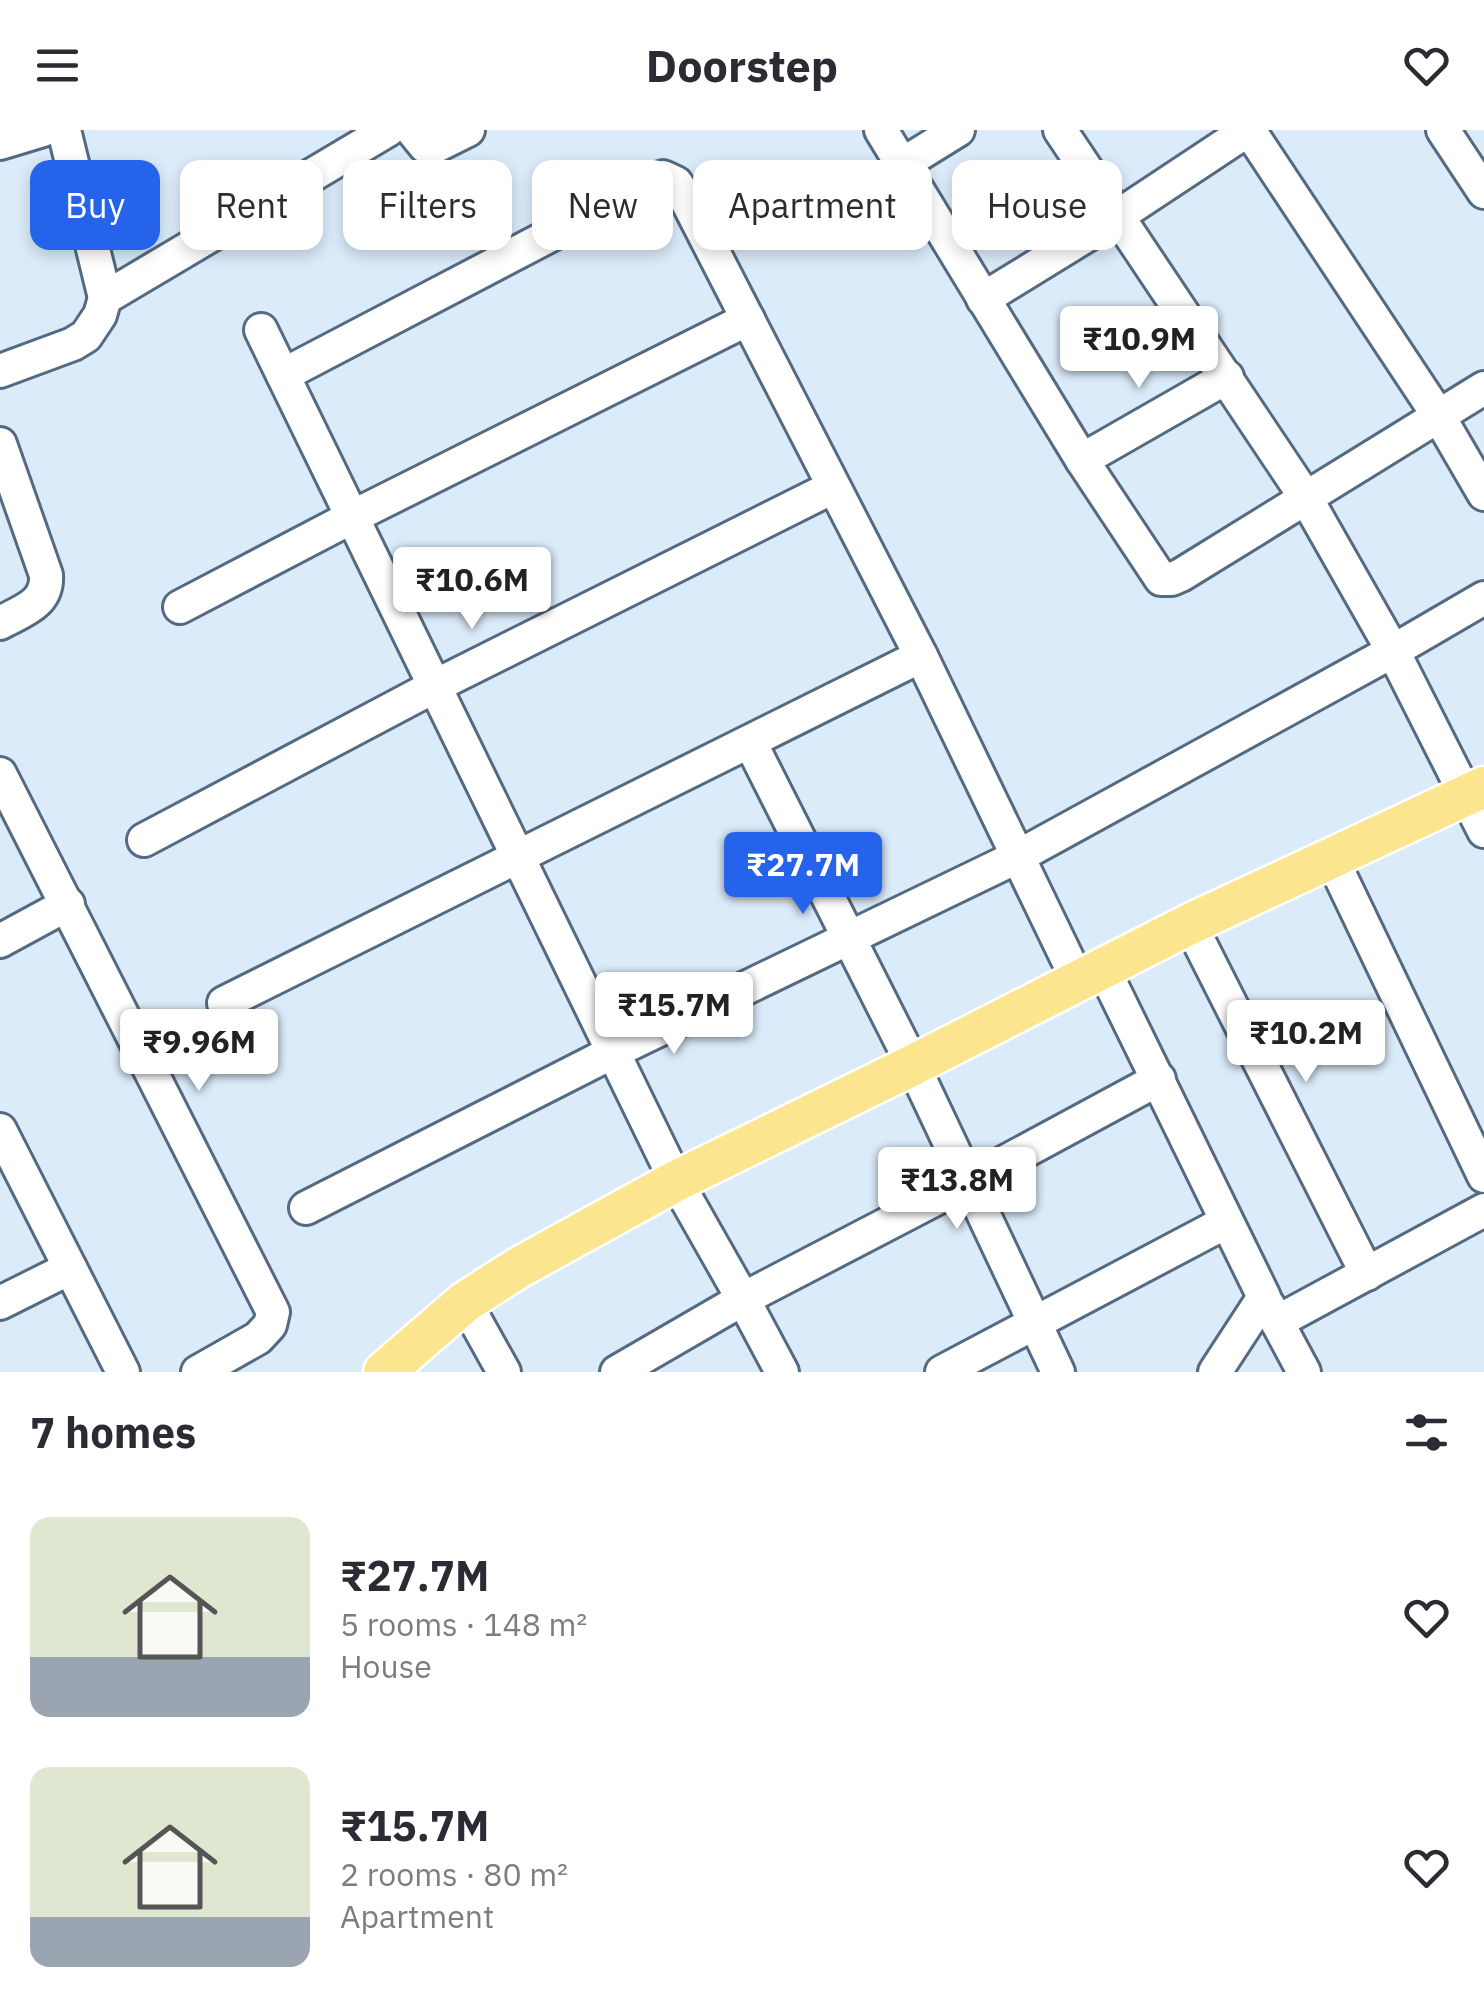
<!DOCTYPE html>
<meta charset="utf-8">
<style>
:root{--surface:#fff;--page:#f7f7f7;--text:#2b2b33;--muted:#7c7c81;--accent:#2563eb}
body{margin:0;font-family:"IBM Plex Sans",sans-serif;background:var(--page);color:var(--text);height:100vh;display:flex;flex-direction:column;font-size:38px;white-space:nowrap}
*{box-sizing:border-box;margin:0}
p{font-size:32px;color:var(--muted)}
.icon{flex:none;width:55px;height:55px;fill:none;stroke:currentColor;stroke-width:2;stroke-linecap:round;stroke-linejoin:round}
.map{position:relative;height:1242px;overflow:hidden}
.panel{display:flex;flex-direction:column;background:var(--surface);flex:1}
.panel>*{flex:none}
.banner{position:absolute;left:30px;top:30px;width:1425px;height:90px;display:flex;gap:20px}
.price{position:absolute;translate:-50% -85px;padding:0 22px;border-radius:10px;background:#fff;color:#222;font-size:32px;line-height:65px;filter:drop-shadow(0 2px 5px #0008)}
.price::after{content:'';position:absolute;left:50%;top:60px;width:30px;height:22px;margin-left:-15px;background:inherit;clip-path:polygon(0 0,100% 0,50% 100%)}
.price.selected{background:var(--accent);color:#fff}
ul{padding:0;list-style:none}
li{display:flex;align-items:center;gap:30px;height:250px;padding:0 30px}
li span{display:grid;place-items:center;flex:none;width:280px;height:200px;border-radius:20px;color:#555}
li>.icon{margin-inline-start:auto}
span .icon{width:120px;height:120px;fill:#fffc;stroke-width:1}
li b{font-size:42px}
h2{display:flex;justify-content:space-between;align-items:center;height:120px;padding:0 30px;font-size:42px}
.chip{padding:0 35px;border-radius:20px;background:var(--surface);box-shadow:0 5px 15px #0003;font-size:35px;line-height:90px}
.chip.selected{background:var(--accent);color:#fff}
header{display:flex;justify-content:space-between;align-items:center;height:130px;padding:0 30px;background:var(--surface);font-size:45px;font-weight:800}
.map>svg:first-child{display:block}
.lines{fill:none;stroke-linecap:round;stroke-linejoin:round}
.minor-casing{stroke:#536a80;stroke-width:38}
.major-casing{stroke:#fff;stroke-width:45}
.minor{stroke:#fff;stroke-width:32}
.major{stroke:#fbe68f;stroke-width:40}
</style>
<header><svg class="icon" aria-label="menu" viewBox="0 0 24 24"><path d="M4 6h16M4 12h16M4 18h16"/></svg>Doorstep<svg class="icon" aria-label="heart" viewBox="0 0 24 24"><path d="M12 20l-8-8c-3-5 5-10 8-4 3-6 11-1 8 4z"/></svg></header>
<div class="map">
<svg width="1484" height="1242" viewBox="0 0 1484 1242">
<rect width="100%" height="100%" fill="#dbebfa"/>
<g class="lines">
<g class="minor-casing">
<g id="minor">
<polyline points="64,0 105,168"/>
<polyline points="412,0 425,16 436,16 468,0"/>
<polyline points="881,0 1082,330 1161,449 1172,449 1181,445 1484,258"/>
<polyline points="1060,0 1306,368 1393,521 1484,701"/>
<polyline points="1249,0 1438,285 1484,364"/>
<polyline points="1443,0 1484,62"/>
<polyline points="0,13 43,0"/>
<polyline points="903,34 958,0"/>
<polyline points="983,169 1118,86 1248,0"/>
<polyline points="261,200 676,1051 743,1169 782,1242"/>
<polyline points="0,241 73,214 86,206 100,185 105,168 388,0"/>
<polyline points="283,245 650,53 663,47 676,53 685,67 921,526 1078,851"/>
<path d="M 0,314 L 46,445 C 48,474 22,481 0,493"/>
<polyline points="1082,330 1227,247"/>
<polyline points="180,477 352,387 748,189"/>
<polyline points="750,612 913,935 1058,1242"/>
<polyline points="0,644 273,1182 270,1195 258,1208 198,1242"/>
<polyline points="144,710 435,556 833,357"/>
<polyline points="1331,727 1484,1046"/>
<polyline points="1190,794 1367,1144"/>
<polyline points="0,811 68,774"/>
<polyline points="1103,838 1264,1167 1215,1242"/>
<polyline points="224,873 921,526"/>
<polyline points="0,1000 123,1242"/>
<polyline points="306,1078 613,922 1017,727 1393,521 1484,468"/>
<polyline points="465,1172 504,1242"/>
<polyline points="0,1173 70,1138"/>
<polyline points="1268,1175 1304,1242"/>
<polyline points="1277,1192 1484,1080"/>
<polyline points="617,1242 743,1169 968,1052 1159,949"/>
<polyline points="942,1242 1226,1092"/>
</g>
</g>
<g class="major-casing">
<polyline id="major" points="384,1242 465,1172 518,1138 676,1051 913,935 1190,794 1484,657"/>
</g>
<use href="#minor" class="minor"/>
<use href="#major" class="major"/>
</g>
</svg>
<b class="price" style="left:1139px;top:261px">₹10.9M</b>
<b class="price" style="left:472px;top:502px">₹10.6M</b>
<b class="price selected" style="left:803px;top:787px">₹27.7M</b>
<b class="price" style="left:674px;top:927px">₹15.7M</b>
<b class="price" style="left:1306px;top:955px">₹10.2M</b>
<b class="price" style="left:199px;top:964px">₹9.96M</b>
<b class="price" style="left:957px;top:1102px">₹13.8M</b>
<div class="banner">
<a class="chip selected">Buy</a>
<a class="chip">Rent</a>
<a class="chip">Filters</a>
<a class="chip">New</a>
<a class="chip">Apartment</a>
<a class="chip">House</a>
</div>
</div>
<section class="panel">
<h2>7 homes<svg class="icon" aria-label="filters" viewBox="0 0 24 24"><path d="M4 7h16M4 17h16"/><circle cx="9" cy="7" r="2"/><circle cx="15" cy="17" r="2"/></svg></h2>
<ul>
<li><span style="background:linear-gradient(#dfe7d0 70%,#9aa5b1 0)"><svg class="icon" aria-label="home" viewBox="0 0 24 24"><path d="M3 11l9-7 9 7M6 9v11h12V9"/></svg></span><div><b>₹27.7M</b><p>5 rooms · 148 m²</p><p>House</p></div><svg class="icon" aria-label="heart" viewBox="0 0 24 24"><path d="M12 20l-8-8c-3-5 5-10 8-4 3-6 11-1 8 4z"/></svg></li>
<li><span style="background:linear-gradient(#dfe7d0 75%,#9aa5b1 0)"><svg class="icon" aria-label="home" viewBox="0 0 24 24"><path d="M3 11l9-7 9 7M6 9v11h12V9"/></svg></span><div><b>₹15.7M</b><p>2 rooms · 80 m²</p><p>Apartment</p></div><svg class="icon" aria-label="heart" viewBox="0 0 24 24"><path d="M12 20l-8-8c-3-5 5-10 8-4 3-6 11-1 8 4z"/></svg></li>
</ul>
</section>
